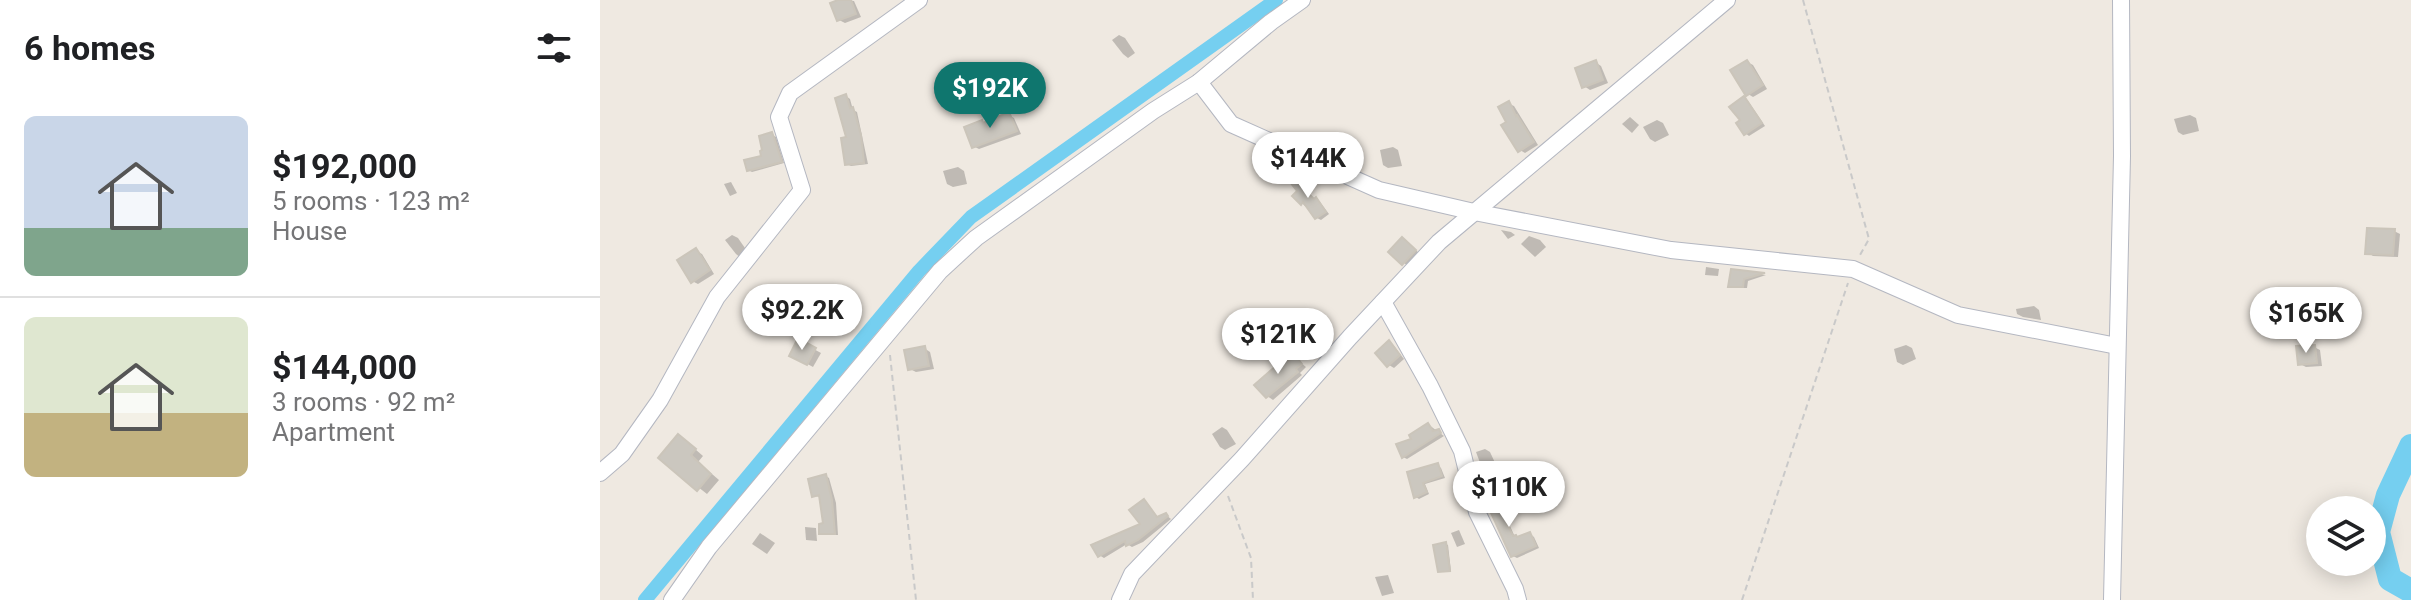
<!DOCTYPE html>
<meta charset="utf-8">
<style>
:root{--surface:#fff;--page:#f2f2f2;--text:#202124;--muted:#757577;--line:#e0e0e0;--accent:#0f766e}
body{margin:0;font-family:Roboto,sans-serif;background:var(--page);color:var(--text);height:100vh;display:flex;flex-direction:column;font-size:30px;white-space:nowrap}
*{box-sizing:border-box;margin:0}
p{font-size:26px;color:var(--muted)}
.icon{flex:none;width:44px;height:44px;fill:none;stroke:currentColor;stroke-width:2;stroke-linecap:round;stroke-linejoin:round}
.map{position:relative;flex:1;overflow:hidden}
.details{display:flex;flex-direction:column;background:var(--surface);width:600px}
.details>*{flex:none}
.buttons{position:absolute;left:1706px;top:496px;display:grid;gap:16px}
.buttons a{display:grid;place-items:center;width:80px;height:80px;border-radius:50%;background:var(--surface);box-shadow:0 4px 20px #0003;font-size:40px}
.price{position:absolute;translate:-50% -68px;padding:0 18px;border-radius:28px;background:#fff;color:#222;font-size:26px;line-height:52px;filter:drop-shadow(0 2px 4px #0008)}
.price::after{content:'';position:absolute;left:50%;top:48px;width:24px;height:18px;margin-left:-12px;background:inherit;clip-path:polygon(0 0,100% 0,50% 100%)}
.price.selected{background:var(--accent);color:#fff}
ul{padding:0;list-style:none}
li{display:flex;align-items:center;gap:24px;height:200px;padding:0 24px}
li+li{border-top:2px solid var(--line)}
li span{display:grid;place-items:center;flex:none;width:224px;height:160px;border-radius:12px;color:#555}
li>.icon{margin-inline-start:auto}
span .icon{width:96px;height:96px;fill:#fffc;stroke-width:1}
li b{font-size:34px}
h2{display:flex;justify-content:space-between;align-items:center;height:96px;padding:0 24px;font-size:34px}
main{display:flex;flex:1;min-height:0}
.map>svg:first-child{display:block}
.shadow{fill:#0003}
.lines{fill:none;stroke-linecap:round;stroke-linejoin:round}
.canal{stroke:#75cff0;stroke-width:14}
.river{stroke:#75cff0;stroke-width:24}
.building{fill:#cbc7bf;stroke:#cbc5ba;stroke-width:2}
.minor-casing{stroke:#b4b7c1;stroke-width:18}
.path{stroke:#c9c9c9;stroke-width:2;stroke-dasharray:6 4;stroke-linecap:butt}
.minor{stroke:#fff;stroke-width:16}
</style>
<main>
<section class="details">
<h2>6 homes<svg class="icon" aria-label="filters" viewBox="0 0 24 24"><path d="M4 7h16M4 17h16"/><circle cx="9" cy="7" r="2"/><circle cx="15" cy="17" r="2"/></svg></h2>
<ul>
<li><span style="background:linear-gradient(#c9d6e8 70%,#7fa58c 0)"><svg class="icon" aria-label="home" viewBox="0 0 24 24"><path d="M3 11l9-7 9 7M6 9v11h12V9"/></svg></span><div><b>$192,000</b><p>5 rooms · 123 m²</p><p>House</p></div></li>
<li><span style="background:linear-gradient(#dfe7d0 60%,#c2b280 0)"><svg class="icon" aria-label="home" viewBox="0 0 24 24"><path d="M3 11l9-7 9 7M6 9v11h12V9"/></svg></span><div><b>$144,000</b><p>3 rooms · 92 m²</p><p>Apartment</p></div></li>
</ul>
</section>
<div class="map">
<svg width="1811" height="600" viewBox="0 0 1811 600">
<rect width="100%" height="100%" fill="#efe9e1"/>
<g class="shadow">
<polygon points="243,0 254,1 261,17 245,23 239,20"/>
<polygon points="519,35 525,38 535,53 528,58 523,54 512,40"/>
<polygon points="995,62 1001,66 1008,83 990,90 984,86"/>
<polygon points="1147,62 1153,65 1167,89 1153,97 1148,94"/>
<polygon points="246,96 250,99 253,110 257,112 268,164 251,166 247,164 248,139"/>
<polygon points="1144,98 1148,101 1165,126 1149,136 1145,133 1143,121"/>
<polygon points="909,104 914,106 938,145 925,153 920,150 908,123"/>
<polygon points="408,115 414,118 421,134 379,149 373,146 382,122 386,124"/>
<polygon points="1590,115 1596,118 1599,131 1583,135 1578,132 1574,119"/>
<polygon points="1030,117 1039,125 1032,133 1022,124"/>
<polygon points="1057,120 1063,123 1069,135 1055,142 1050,139 1043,127"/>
<polygon points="172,135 176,137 184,163 152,172 148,170 163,157"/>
<polygon points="793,147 798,150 802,166 788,168 783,165 780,150"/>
<polygon points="358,167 364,171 367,184 353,187 347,184 343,171"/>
<polygon points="131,182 137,193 130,196 124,184"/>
<polygon points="698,184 715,200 720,202 729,214 721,220 717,218 702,203"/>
<polygon points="901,230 911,232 915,235 908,239"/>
<polygon points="1794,231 1800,234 1798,257 1773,256 1767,252"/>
<polygon points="132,235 138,238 147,251 141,258 136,254 125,240"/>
<polygon points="929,236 940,240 946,247 935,257 921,244"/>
<polygon points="808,243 820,254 809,267 791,252"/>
<polygon points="96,251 102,254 114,274 98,284 92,281"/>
<polygon points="1106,267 1119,269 1118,276 1105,275"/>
<polygon points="1133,271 1164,275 1166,275 1148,281 1147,288 1134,288 1130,286"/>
<polygon points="1434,306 1439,310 1441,320 1423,317 1417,314 1416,309"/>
<polygon points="199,341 221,353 213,367 191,355"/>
<polygon points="789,343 794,346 804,359 794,368 789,365"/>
<polygon points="1306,345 1312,348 1316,359 1303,365 1297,362 1294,349"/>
<polygon points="1714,347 1720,350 1722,366 1706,367 1700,364"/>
<polygon points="324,348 330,352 334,369 316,372 310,369"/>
<polygon points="695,358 706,367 700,373 702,375 673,400 667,396"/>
<polygon points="829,425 844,436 807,459 803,457 814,440"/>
<polygon points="622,427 627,430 636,444 625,450 620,447 612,434"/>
<polygon points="87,442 103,456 98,462 119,480 107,494 61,458"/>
<polygon points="885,449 890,452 897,467 887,471 882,468 876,452"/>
<polygon points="837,465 841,468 845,478 825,484 829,494 819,499 816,497 809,474"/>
<polygon points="226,476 229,478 236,503 238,535 225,535 221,533 225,525 222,497 214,496"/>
<polygon points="905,498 909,501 914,514 906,517 915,537 919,539 930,534 934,537 939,548 917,558 913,556 889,505"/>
<polygon points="544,502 559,518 566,515 571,519 543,542 532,547 527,544 504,558 499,555 543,525"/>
<polygon points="205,527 216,528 217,541 206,540"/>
<polygon points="859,530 865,544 857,547 851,533"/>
<polygon points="160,533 175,543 167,554 152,544"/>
<polygon points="846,544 848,545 851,571 842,572 840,571"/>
<polygon points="788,575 794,593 782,596 775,577"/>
</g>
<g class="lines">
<polyline class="canal" points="45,600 319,271 371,217 676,0"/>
<polyline class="river" points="1811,446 1788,495 1778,532 1790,579 1811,591"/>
</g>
<g class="building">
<polygon points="238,0 251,0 256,14 237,21 230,3"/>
<polygon points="996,60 1003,80 982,88 975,68"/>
<polygon points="1147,60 1163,85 1146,96 1130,70"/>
<polygon points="246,94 250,108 253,107 261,135 264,163 245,165 241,138 246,137 235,98"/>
<polygon points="1144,96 1162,123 1144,135 1136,123 1140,120 1129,107"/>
<polygon points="909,101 916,116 917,115 934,142 918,152 901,125 906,122 898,107"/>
<polygon points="409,112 417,131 372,148 364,127 382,120 383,123"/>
<polygon points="172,132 182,162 147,171 144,160 161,156 160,151 162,150 159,136"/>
<polygon points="694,179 714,199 716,197 726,212 715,219 703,202 701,205 692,196 697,191 690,182"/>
<polygon points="1767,228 1795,229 1793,255 1765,254"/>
<polygon points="802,237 816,250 802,265 788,252"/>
<polygon points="96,248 110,270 91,283 77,260"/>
<polygon points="1131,269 1165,273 1144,279 1143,287 1128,287"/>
<polygon points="198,338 216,348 207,365 189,356"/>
<polygon points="789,340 800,355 787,367 775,353"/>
<polygon points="1715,345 1717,363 1698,365 1696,346"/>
<polygon points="325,346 329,366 308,370 304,350"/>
<polygon points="695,355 702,364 696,369 698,372 666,398 654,385 685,358 688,361"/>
<polygon points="828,423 833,431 839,429 841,433 802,458 796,444 811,439 809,435"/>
<polygon points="78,434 96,449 91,455 111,474 97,491 58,458"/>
<polygon points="838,463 842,476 823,483 827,492 814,498 807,472"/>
<polygon points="226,474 232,500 235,534 219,534 219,524 223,523 219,495 212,497 208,479"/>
<polygon points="905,496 911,511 903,515 913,536 916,535 917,537 930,532 936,546 911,557 887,504"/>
<polygon points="544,499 557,517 566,513 568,516 538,540 526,546 525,541 498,557 491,545 540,524 529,510"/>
<polygon points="846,542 850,571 838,572 833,545"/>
</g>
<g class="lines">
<g class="minor-casing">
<g id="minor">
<polyline points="599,82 631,124 779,190 874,212 1071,250 1253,269 1358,315 1517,346"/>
<polyline points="783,302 830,386 862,451 877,512 915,589 918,600"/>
<polyline points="0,473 22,454 60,400 117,297 202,190 179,117 190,93 319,0"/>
<polyline points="72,600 109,547 340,271 376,238 553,111 599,82 671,22 702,0"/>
<polyline points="520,600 532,574 642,459 750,337 839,242 1127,0"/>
<polyline points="1512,600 1522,156 1521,0"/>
</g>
</g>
<g class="path">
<polyline points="1203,0 1269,239 1260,255"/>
<polyline points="290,355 316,600"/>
<polyline points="628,496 651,558 653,600"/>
<polyline points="1142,600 1248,283"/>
</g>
<use href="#minor" class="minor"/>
</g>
</svg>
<div class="buttons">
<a><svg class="icon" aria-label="layers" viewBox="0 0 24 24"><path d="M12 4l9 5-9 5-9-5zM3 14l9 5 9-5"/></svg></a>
</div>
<b class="price selected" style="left:390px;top:130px">$192K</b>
<b class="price" style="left:708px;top:200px">$144K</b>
<b class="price" style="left:202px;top:352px">$92.2K</b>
<b class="price" style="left:1706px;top:355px">$165K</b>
<b class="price" style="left:678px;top:376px">$121K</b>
<b class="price" style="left:909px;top:529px">$110K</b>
</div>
</main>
